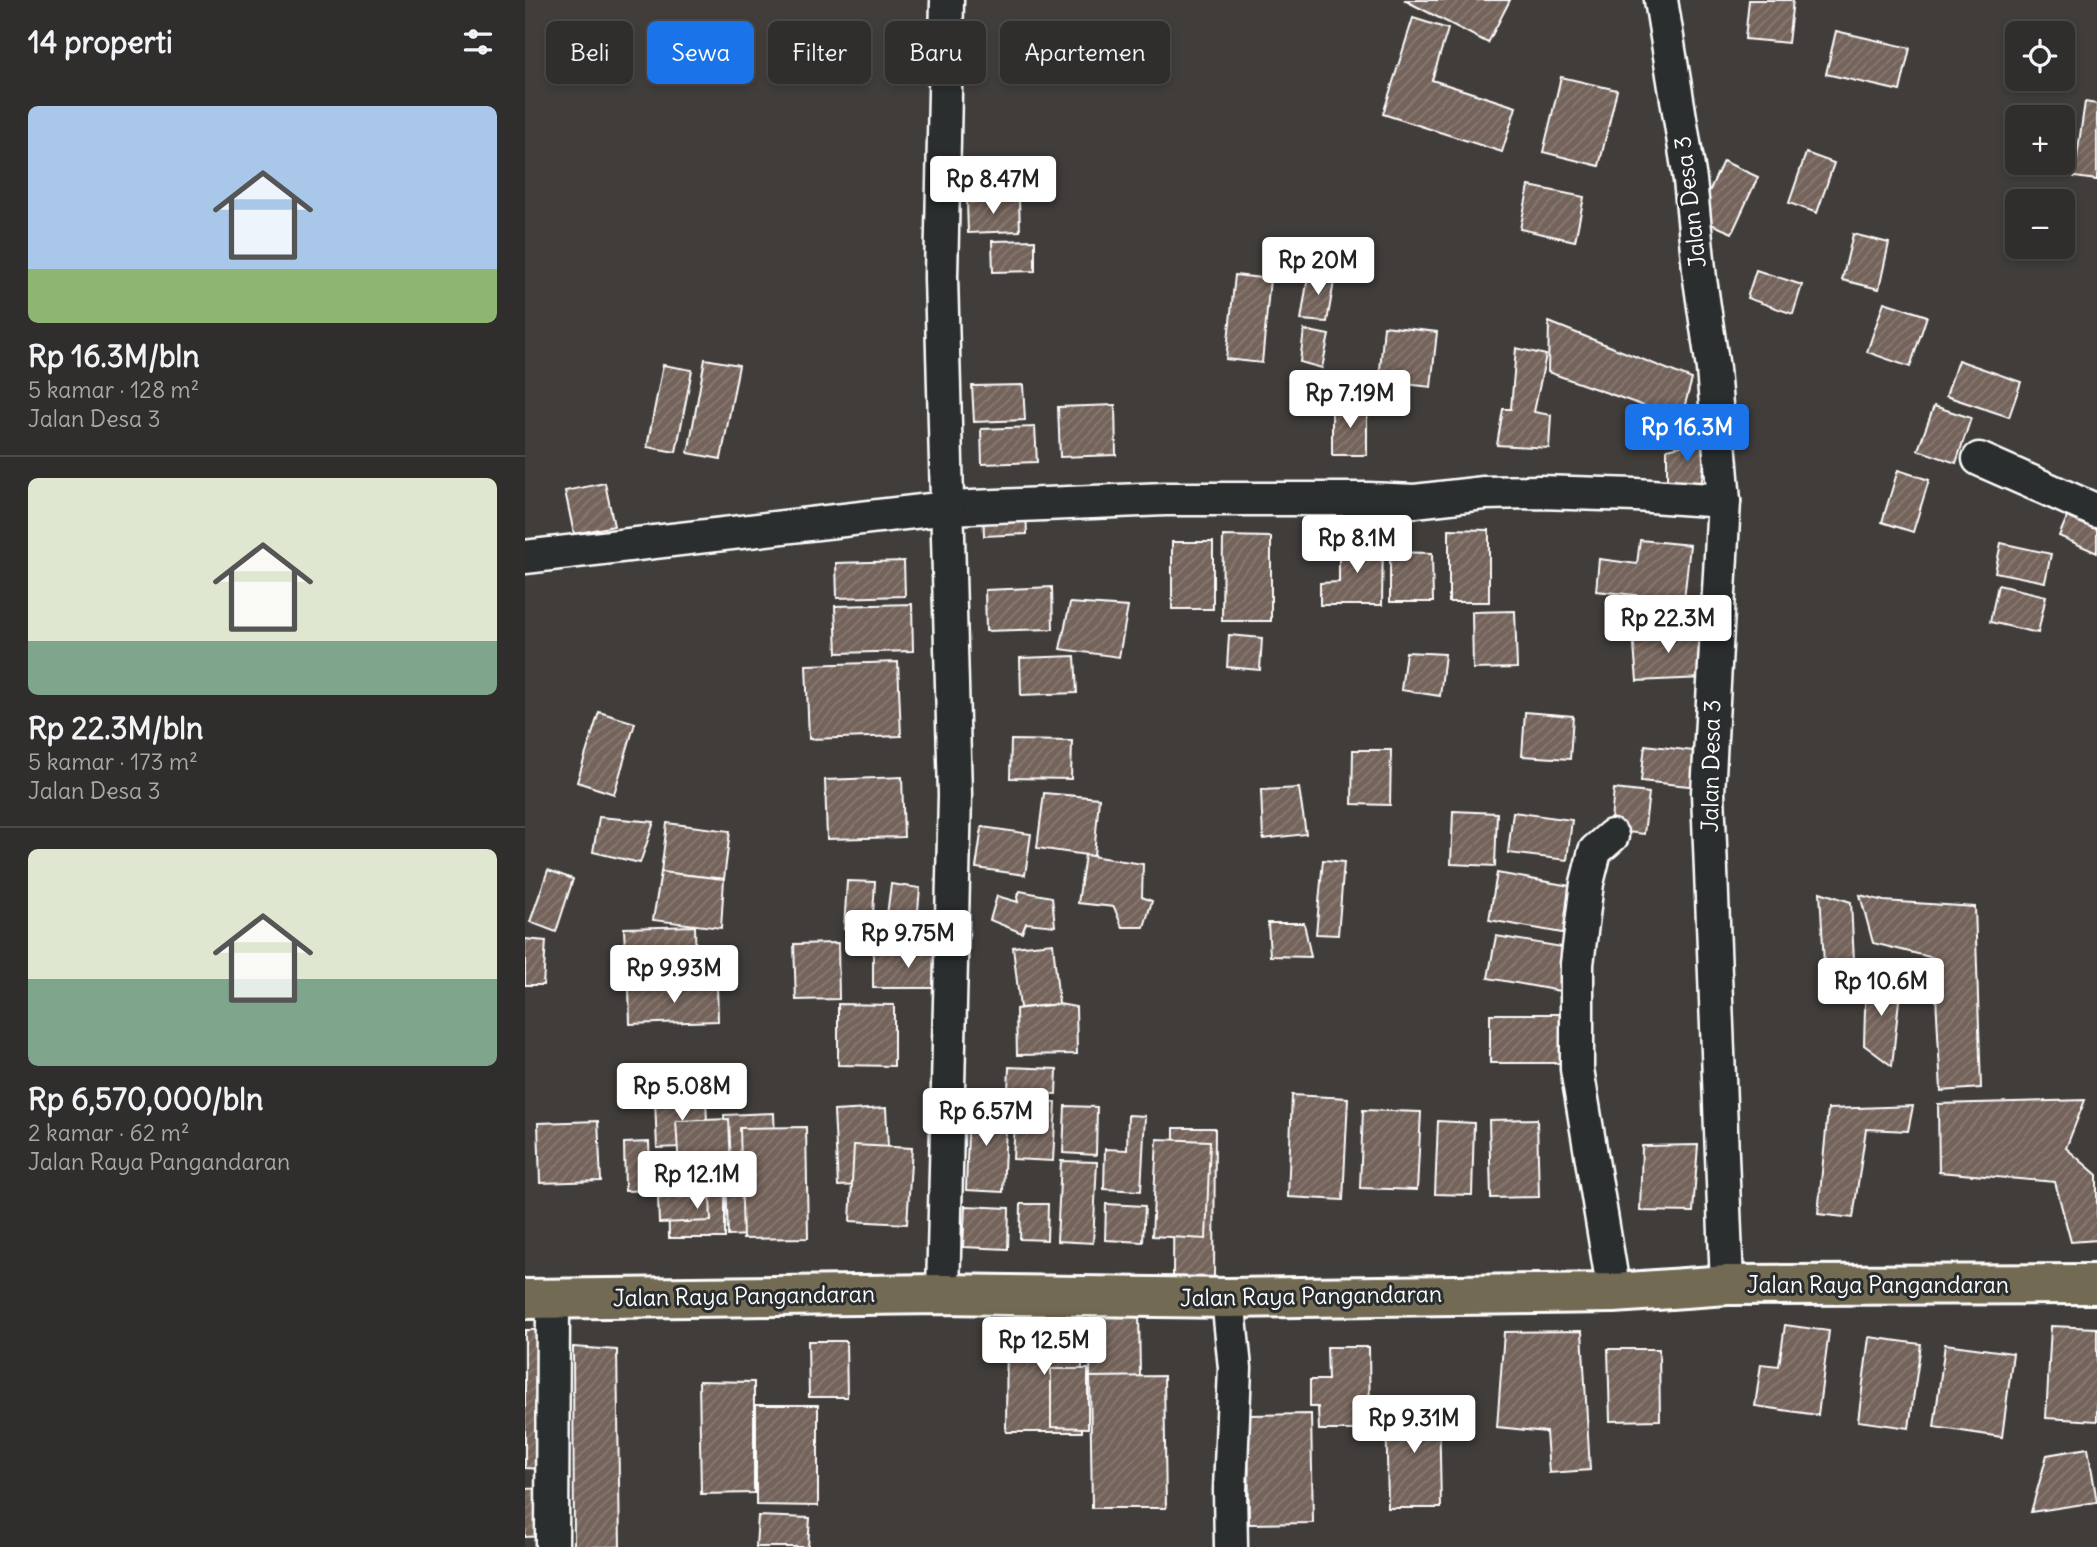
<!DOCTYPE html>
<html lang="id">
<meta charset="utf-8">
<style>
:root{--surface:#302e2c;--page:#383634;--text:#f1f3f6;--muted:#a8a8a9;--line:#4b4a48;--accent:#1a73e8}
body{margin:0;font-family:Delius,sans-serif;background:var(--page);color:var(--text);height:100vh;display:flex;flex-direction:column;font-size:26px;white-space:nowrap}
*{box-sizing:border-box;margin:0}
p{font-size:23px;color:var(--muted)}
.icon{flex:none;width:38px;height:38px;fill:none;stroke:currentColor;stroke-width:2;stroke-linecap:round;stroke-linejoin:round}
.map{position:relative;flex:1;overflow:hidden}
.details{display:flex;flex-direction:column;background:var(--surface);width:525px}
.details>*{flex:none}
.hud{position:absolute;left:21px;top:21px;width:665px;height:63px;display:flex;gap:14px}
.fabs{position:absolute;left:1480px;top:21px;display:grid;gap:14px}
.fabs a{display:grid;place-items:center;width:70px;height:70px;border-radius:10px;background:var(--surface);box-shadow:0 4px 10px #0003,0 0 0 2px var(--line);font-size:35px}
.price{position:absolute;translate:-50% -60px;padding:0 16px;border-radius:7px;background:#fff;color:#222;font-size:23px;line-height:46px;filter:drop-shadow(0 2px 4px #0008)}
.price::after{content:'';position:absolute;left:50%;top:42px;width:21px;height:16px;margin-left:-10px;background:inherit;clip-path:polygon(0 0,100% 0,50% 100%)}
.price.selected{background:var(--accent);color:#fff}
ul{padding:0;list-style:none}
li{display:grid;align-content:center;gap:14px;height:371px;padding:0 28px}
li+li{border-top:2px solid var(--line)}
li span{display:grid;place-items:center;height:217px;border-radius:10px;color:#555}
li>.icon{margin-inline-start:auto}
span .icon{width:126px;height:126px;fill:#fffc;stroke-width:1}
li b{font-size:30px}
h2{display:flex;justify-content:space-between;align-items:center;height:84px;padding:0 28px;font-size:30px}
.tag{padding:0 24px;border-radius:10px;background:var(--surface);box-shadow:0 4px 10px #0003,0 0 0 2px var(--line);font-size:24px;line-height:63px}
.tag.selected{background:var(--accent);color:#fff}
main{display:flex;flex:1;min-height:0}
.map>svg:first-child{display:block}
.building{fill:url(#building-hatch);stroke:#fff;stroke-width:2}
.lines{fill:none;stroke-linecap:round;stroke-linejoin:round}
.minor-casing{stroke:#fff;stroke-width:37}
.trunk-casing{stroke:#fff;stroke-width:44}
.minor{stroke:#2a2d2e;stroke-width:32}
.trunk{stroke:#736b52;stroke-width:38}
.labels{text-anchor:middle;stroke-width:6;stroke-linejoin:round;paint-order:stroke}
.street-label{font-size:23px;fill:#fff;stroke:#2a2d2e}
</style>
<main>
<section class="details">
<h2>14 properti<svg class="icon" aria-label="filters" viewBox="0 0 24 24"><path d="M4 7h16M4 17h16"/><circle cx="9" cy="7" r="2"/><circle cx="15" cy="17" r="2"/></svg></h2>
<ul>
<li><span style="background:linear-gradient(#a9c7e8 75%,#8fb573 0)"><svg class="icon" aria-label="home" viewBox="0 0 24 24"><path d="M3 11l9-7 9 7M6 9v11h12V9"/></svg></span><div><b>Rp 16.3M/bln</b><p>5 kamar · 128 m²</p><p>Jalan Desa 3</p></div></li>
<li><span style="background:linear-gradient(#dfe7d0 75%,#7fa58c 0)"><svg class="icon" aria-label="home" viewBox="0 0 24 24"><path d="M3 11l9-7 9 7M6 9v11h12V9"/></svg></span><div><b>Rp 22.3M/bln</b><p>5 kamar · 173 m²</p><p>Jalan Desa 3</p></div></li>
<li><span style="background:linear-gradient(#dfe7d0 60%,#7fa58c 0)"><svg class="icon" aria-label="home" viewBox="0 0 24 24"><path d="M3 11l9-7 9 7M6 9v11h12V9"/></svg></span><div><b>Rp 6,570,000/bln</b><p>2 kamar · 62 m²</p><p>Jalan Raya Pangandaran</p></div></li>
</ul>
</section>
<div class="map">
<svg width="1572" height="1547" viewBox="0 0 1572 1547">
<defs>
<pattern id="building-hatch" width="6" height="6" patternUnits="userSpaceOnUse" patternTransform="scale(1.75)"><rect width="6" height="6" fill="#73635a"/><path d="M-1 1l2-2M0 6l6-6M5 7l2-2" fill="none" stroke="#887a73"/></pattern>
</defs>
<rect width="100%" height="100%" fill="#403d3b"/>
<filter id="ink" filterUnits="userSpaceOnUse"><feTurbulence type="fractalNoise" baseFrequency=".0143" numOctaves="2"/><feDisplacementMap in="SourceGraphic" scale="14" xChannelSelector="R" yChannelSelector="G"/><feConvolveMatrix kernelMatrix="1 2 1 2 8 2 1 2 1" color-interpolation-filters="sRGB"/></filter>
<g filter="url(#ink)">
<g class="building">
<polygon points="879,0 985,0 963,43"/>
<polygon points="1224,0 1268,0 1263,43 1220,39"/>
<polygon points="888,18 923,29 907,80 991,107 977,152 858,114"/>
<polygon points="1311,31 1385,48 1375,91 1301,74"/>
<polygon points="1036,77 1092,90 1074,166 1018,152"/>
<polygon points="1560,102 1572,104 1572,180 1549,177"/>
<polygon points="1281,153 1309,163 1292,213 1264,203"/>
<polygon points="1198,161 1233,177 1207,233 1172,218"/>
<polygon points="1004,186 1059,197 1050,241 995,229"/>
<polygon points="494,200 495,231 443,233 442,202"/>
<polygon points="1328,234 1364,243 1354,289 1317,280"/>
<polygon points="510,240 510,271 468,272 467,241"/>
<polygon points="784,270 810,276 802,322 776,320"/>
<polygon points="1231,270 1277,285 1268,314 1222,298"/>
<polygon points="710,275 745,279 737,363 701,359"/>
<polygon points="1359,302 1402,316 1385,367 1342,352"/>
<polygon points="1024,322 1167,379 1156,419 1023,372"/>
<polygon points="859,326 912,332 906,387 854,381"/>
<polygon points="779,330 804,335 797,368 775,362"/>
<polygon points="991,348 1021,355 1009,412 1026,415 1024,448 972,445 978,409 986,409"/>
<polygon points="180,359 214,365 196,459 163,453"/>
<polygon points="1433,360 1496,382 1484,417 1421,396"/>
<polygon points="138,365 167,370 151,452 122,447"/>
<polygon points="498,385 500,420 449,422 447,386"/>
<polygon points="590,405 591,455 535,457 533,407"/>
<rect x="807" y="406" width="35" height="49"/>
<polygon points="1409,406 1446,418 1431,463 1393,450"/>
<polygon points="510,427 512,462 457,464 456,429"/>
<polygon points="1182,440 1176,487 1142,482 1142,449"/>
<polygon points="1373,470 1404,480 1388,532 1357,522"/>
<polygon points="80,483 89,526 49,534 40,491"/>
<polygon points="1548,503 1572,514 1572,553 1534,536"/>
<polygon points="501,509 502,534 459,536 458,510"/>
<polygon points="924,529 964,530 964,602 924,602"/>
<polygon points="698,536 746,537 746,621 697,621"/>
<polygon points="814,539 858,539 857,605 795,605 795,583 814,582"/>
<polygon points="1115,540 1165,545 1159,600 1071,591 1074,559 1112,564"/>
<rect x="647" y="542" width="41" height="67"/>
<polygon points="1476,543 1526,554 1520,582 1470,572"/>
<polygon points="865,552 907,553 908,602 865,602"/>
<polygon points="379,561 380,596 312,598 311,563"/>
<polygon points="1473,585 1521,596 1513,633 1465,622"/>
<polygon points="527,587 528,629 461,631 460,590"/>
<polygon points="545,603 603,607 594,657 535,649"/>
<polygon points="387,604 388,651 312,653 310,606"/>
<polygon points="990,611 992,668 948,669 947,612"/>
<polygon points="1175,629 1178,678 1112,681 1108,634"/>
<polygon points="704,635 737,638 735,670 702,667"/>
<polygon points="881,652 920,654 915,696 876,690"/>
<polygon points="550,656 552,693 496,695 495,658"/>
<polygon points="373,662 376,736 284,739 281,665"/>
<polygon points="74,712 110,723 89,794 52,782"/>
<polygon points="1000,712 1048,716 1045,759 997,756"/>
<polygon points="486,740 547,741 546,779 485,778"/>
<polygon points="1120,745 1177,752 1173,787 1116,781"/>
<polygon points="828,750 866,750 865,805 827,804"/>
<polygon points="377,777 379,837 302,839 300,780"/>
<polygon points="774,788 781,834 738,839 736,790"/>
<polygon points="1089,789 1124,793 1119,834 1085,830"/>
<polygon points="519,793 574,798 569,856 512,848"/>
<polygon points="928,811 972,813 970,866 926,864"/>
<polygon points="988,812 1047,820 1042,860 983,853"/>
<polygon points="74,817 129,822 115,863 68,852"/>
<polygon points="142,823 205,831 199,879 136,872"/>
<polygon points="457,827 506,834 500,875 451,868"/>
<polygon points="560,855 618,864 617,897 627,901 619,927 597,927 589,907 553,903"/>
<polygon points="798,860 819,862 813,935 791,934"/>
<polygon points="23,870 48,879 31,932 5,922"/>
<polygon points="136,872 199,879 196,928 128,920"/>
<polygon points="972,873 1051,887 1043,934 964,920"/>
<polygon points="322,881 350,882 347,931 319,929"/>
<polygon points="366,884 395,888 391,933 360,930"/>
<polygon points="495,891 527,897 530,926 501,923 497,933 465,920 472,896 493,902 492,897"/>
<polygon points="1295,892 1326,902 1330,981 1300,982"/>
<polygon points="1335,895 1359,901 1450,907 1456,1088 1416,1091 1409,958 1348,943"/>
<polygon points="743,923 779,923 786,957 745,956"/>
<polygon points="170,926 171,974 101,976 99,928"/>
<polygon points="971,936 1043,948 1035,991 963,978"/>
<polygon points="0,939 21,941 18,985 0,985"/>
<polygon points="313,943 314,999 271,1000 269,944"/>
<polygon points="528,943 534,1004 495,1008 488,947"/>
<polygon points="348,944 356,952 418,952 418,988 348,988"/>
<polygon points="1341,972 1375,991 1367,1066 1339,1045"/>
<polygon points="192,985 193,1021 105,1024 104,989"/>
<polygon points="313,1004 369,1005 369,1066 313,1065"/>
<polygon points="534,1004 551,1007 552,1054 492,1055 491,1009"/>
<polygon points="965,1014 1039,1014 1040,1063 965,1063"/>
<polygon points="484,1067 532,1069 531,1094 483,1092"/>
<polygon points="767,1095 823,1098 818,1200 763,1197"/>
<polygon points="181,1098 183,1146 132,1148 130,1100"/>
<polygon points="1560,1100 1541,1148 1572,1175 1572,1240 1546,1242 1530,1182 1414,1172 1413,1104"/>
<polygon points="491,1101 531,1103 528,1161 488,1159"/>
<polygon points="444,1104 482,1105 478,1192 441,1190"/>
<polygon points="540,1106 572,1107 571,1155 538,1153"/>
<polygon points="1388,1106 1383,1131 1341,1129 1328,1218 1293,1214 1303,1109"/>
<polygon points="361,1108 365,1184 313,1186 309,1111"/>
<polygon points="838,1110 896,1112 892,1190 835,1188"/>
<polygon points="249,1113 253,1234 203,1236 199,1115"/>
<polygon points="603,1115 620,1116 616,1191 579,1189 580,1149 602,1150"/>
<polygon points="204,1119 206,1166 154,1168 151,1121"/>
<polygon points="1012,1119 1014,1197 966,1198 964,1120"/>
<polygon points="73,1121 76,1181 15,1183 13,1123"/>
<polygon points="913,1121 949,1123 947,1195 910,1194"/>
<polygon points="281,1127 283,1238 218,1239 215,1128"/>
<polygon points="649,1128 690,1128 689,1278 648,1277"/>
<polygon points="632,1139 685,1141 681,1239 627,1236"/>
<polygon points="124,1142 126,1190 100,1191 99,1143"/>
<polygon points="329,1145 387,1148 382,1224 325,1221"/>
<polygon points="1173,1145 1168,1212 1115,1211 1117,1146"/>
<polygon points="536,1161 572,1162 568,1243 532,1241"/>
<polygon points="143,1185 200,1185 200,1238 144,1238"/>
<polygon points="185,1196 186,1221 134,1223 133,1197"/>
<polygon points="496,1204 523,1204 522,1240 495,1239"/>
<polygon points="581,1204 620,1206 618,1242 580,1240"/>
<polygon points="440,1206 484,1208 483,1249 438,1247"/>
<polygon points="614,1311 615,1377 565,1377 566,1312"/>
<polygon points="482,1321 557,1321 557,1432 481,1432"/>
<polygon points="1260,1325 1304,1331 1293,1415 1230,1406 1236,1364 1254,1366"/>
<polygon points="1526,1326 1572,1328 1572,1421 1521,1418"/>
<polygon points="0,1330 16,1330 18,1469 0,1468"/>
<polygon points="1057,1331 1065,1470 1024,1473 1021,1432 972,1427 979,1332"/>
<polygon points="1344,1337 1396,1344 1384,1428 1333,1421"/>
<polygon points="283,1341 321,1341 322,1397 284,1397"/>
<polygon points="1420,1344 1488,1353 1477,1437 1409,1427"/>
<polygon points="48,1347 92,1350 95,1547 49,1547"/>
<polygon points="802,1347 844,1347 845,1430 794,1430 793,1407 785,1407 785,1380 803,1380"/>
<polygon points="1083,1349 1134,1349 1135,1420 1085,1421"/>
<polygon points="526,1369 563,1369 563,1428 526,1427"/>
<polygon points="639,1376 641,1508 567,1508 565,1377"/>
<polygon points="174,1381 229,1382 229,1493 176,1494"/>
<polygon points="914,1402 916,1508 863,1508 861,1403"/>
<polygon points="231,1405 293,1405 293,1506 231,1505"/>
<polygon points="786,1414 788,1523 724,1524 723,1415"/>
<polygon points="1563,1448 1572,1502 1506,1512 1522,1455"/>
<polygon points="21,1488 21,1536 0,1537 0,1489"/>
<polygon points="233,1516 285,1518 283,1547 231,1547"/>
</g>
<g class="lines">
<g class="minor-casing">
<g id="minor">
<polyline points="1136,0 1165,180 1175,279 1188,369 1199,501 1183,793 1202,1285"/>
<polyline points="1454,459 1572,511"/>
<polyline points="0,557 423,508 640,499 843,499 890,501 959,493 1014,492 1111,495 1199,501"/>
<polyline points="1087,836 1070,851 1062,883 1052,964 1052,1069 1089,1293"/>
<polyline points="418,1294 430,795 416,277 422,0"/>
<polyline points="703,1298 710,1368 705,1490 706,1547"/>
<polyline points="27,1547 28,1299"/>
</g>
</g>
<g class="trunk-casing">
<polyline id="trunk" points="0,1299 418,1294 703,1298 1089,1293 1202,1285 1572,1284"/>
</g>
<use href="#minor" class="minor"/>
<use href="#trunk" class="trunk"/>
</g>
</g>
<g class="labels">
<g class="street-label">
<text transform="translate(1165 202) rotate(-97)" y="8">Jalan Desa 3</text>
<text transform="translate(1186 766) rotate(-89)" y="8">Jalan Desa 3</text>
<text x="1353" y="1293">Jalan Raya Pangandaran</text>
<text transform="translate(219 1296) rotate(-1)" y="8">Jalan Raya Pangandaran</text>
<text transform="translate(786 1296) rotate(-1)" y="8">Jalan Raya Pangandaran</text>
</g>
</g>
</svg>
<div class="fabs">
<a><svg class="icon" aria-label="locate" viewBox="0 0 24 24"><circle cx="12" cy="12" r="6"/><path d="M12 2v4M12 18v4M2 12h4M18 12h4"/></svg></a>
<a>+</a>
<a>−</a>
</div>
<b class="price" style="left:468px;top:216px">Rp 8.47M</b>
<b class="price" style="left:793px;top:297px">Rp 20M</b>
<b class="price" style="left:825px;top:430px">Rp 7.19M</b>
<b class="price selected" style="left:1162px;top:464px">Rp 16.3M</b>
<b class="price" style="left:832px;top:575px">Rp 8.1M</b>
<b class="price" style="left:1143px;top:655px">Rp 22.3M</b>
<b class="price" style="left:383px;top:970px">Rp 9.75M</b>
<b class="price" style="left:149px;top:1005px">Rp 9.93M</b>
<b class="price" style="left:1356px;top:1018px">Rp 10.6M</b>
<b class="price" style="left:157px;top:1123px">Rp 5.08M</b>
<b class="price" style="left:461px;top:1148px">Rp 6.57M</b>
<b class="price" style="left:172px;top:1211px">Rp 12.1M</b>
<b class="price" style="left:519px;top:1377px">Rp 12.5M</b>
<b class="price" style="left:889px;top:1455px">Rp 9.31M</b>
<div class="hud">
<a class="tag">Beli</a>
<a class="tag selected">Sewa</a>
<a class="tag">Filter</a>
<a class="tag">Baru</a>
<a class="tag">Apartemen</a>
</div>
</div>
</main>
